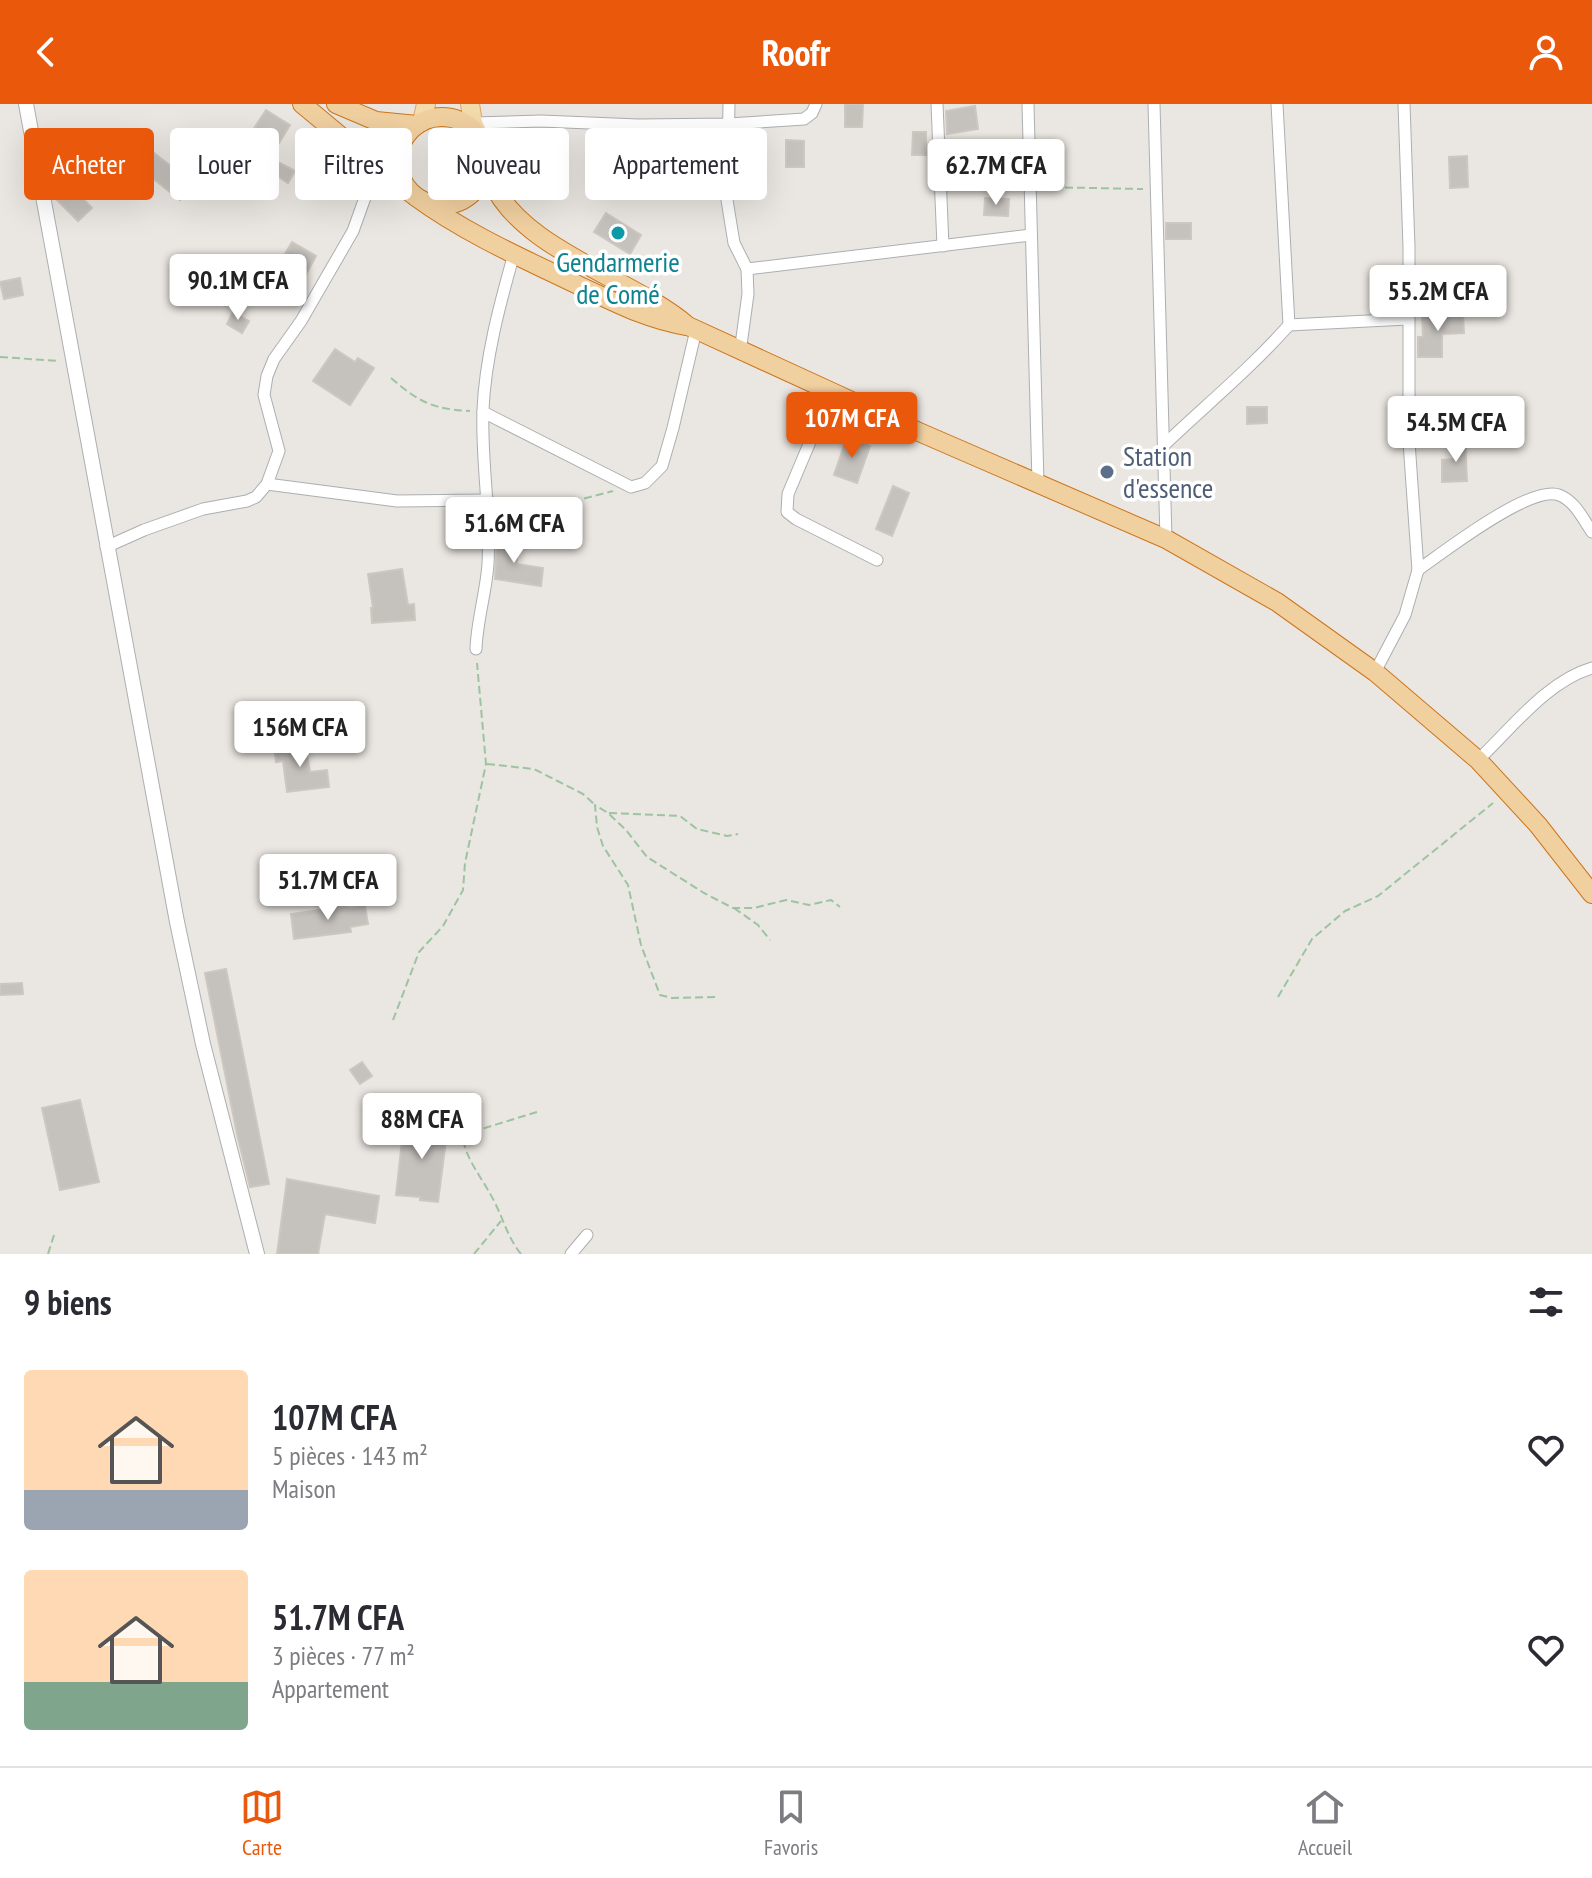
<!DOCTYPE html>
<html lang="fr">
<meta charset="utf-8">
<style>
:root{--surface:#fff;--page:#f7f7f7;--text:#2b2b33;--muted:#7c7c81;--line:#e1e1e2;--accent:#ea580c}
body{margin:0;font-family:"PT Sans Narrow",sans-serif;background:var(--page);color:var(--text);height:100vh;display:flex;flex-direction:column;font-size:30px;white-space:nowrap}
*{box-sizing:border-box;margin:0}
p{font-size:26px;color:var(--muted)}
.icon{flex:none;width:44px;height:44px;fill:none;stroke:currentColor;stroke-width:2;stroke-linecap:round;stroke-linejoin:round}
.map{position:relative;height:1150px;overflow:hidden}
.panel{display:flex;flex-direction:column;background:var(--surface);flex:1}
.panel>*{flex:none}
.banner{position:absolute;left:24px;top:24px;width:800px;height:72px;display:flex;gap:16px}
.price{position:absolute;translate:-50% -68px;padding:0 18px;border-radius:8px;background:#fff;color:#222;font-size:26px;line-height:52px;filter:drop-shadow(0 2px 4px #0008)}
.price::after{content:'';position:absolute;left:50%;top:48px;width:24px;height:18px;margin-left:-12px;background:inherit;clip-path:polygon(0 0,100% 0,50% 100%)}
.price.on{background:var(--accent);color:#fff}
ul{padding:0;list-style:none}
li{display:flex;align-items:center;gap:24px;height:200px;padding:0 24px}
li span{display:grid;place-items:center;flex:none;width:224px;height:160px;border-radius:8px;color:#555}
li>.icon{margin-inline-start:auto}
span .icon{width:96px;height:96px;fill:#fffc;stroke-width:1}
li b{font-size:34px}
h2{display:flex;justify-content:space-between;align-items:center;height:96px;padding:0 24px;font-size:34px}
.chip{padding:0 28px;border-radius:8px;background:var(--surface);box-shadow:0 8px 32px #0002;font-size:28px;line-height:72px}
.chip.on{background:var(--accent);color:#fff}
header{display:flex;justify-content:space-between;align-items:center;height:104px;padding:0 24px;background:var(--accent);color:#fff;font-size:36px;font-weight:600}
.dock{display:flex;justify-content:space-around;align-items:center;height:112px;border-top:2px solid var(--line);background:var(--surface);font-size:22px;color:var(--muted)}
.dock a{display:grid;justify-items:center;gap:4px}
.dock .on{color:var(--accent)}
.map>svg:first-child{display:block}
.building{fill:#c5c1bd;stroke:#cec7c0;stroke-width:2}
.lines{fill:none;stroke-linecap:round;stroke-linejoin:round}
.minor-casing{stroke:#acafb2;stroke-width:13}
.tertiary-casing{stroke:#acafb2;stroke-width:16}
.primary-casing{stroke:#dea666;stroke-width:20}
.trunk-casing{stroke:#ce761c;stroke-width:20}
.path{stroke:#9dc4a1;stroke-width:2;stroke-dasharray:8 4;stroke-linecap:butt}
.minor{stroke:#fff;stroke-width:11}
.tertiary{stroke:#fff;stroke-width:14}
.primary{stroke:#f4dbac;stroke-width:18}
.trunk{stroke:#f1d0a0;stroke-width:18}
.culture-dot{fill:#0f9aa8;stroke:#fff;stroke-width:3}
.service-dot{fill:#5c6f8a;stroke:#fff;stroke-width:3}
.labels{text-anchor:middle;stroke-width:7;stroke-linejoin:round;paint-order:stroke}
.culture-label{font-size:28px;fill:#0d838f;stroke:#fff}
.service-label{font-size:28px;fill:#4e5e75;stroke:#fff;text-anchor:start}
</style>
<header><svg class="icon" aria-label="back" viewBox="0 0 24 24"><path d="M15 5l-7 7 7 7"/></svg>Roofr<svg class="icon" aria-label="person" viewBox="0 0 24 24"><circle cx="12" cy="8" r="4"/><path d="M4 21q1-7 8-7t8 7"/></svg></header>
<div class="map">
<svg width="1592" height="1150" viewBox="0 0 1592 1150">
<rect width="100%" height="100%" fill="#eae6e1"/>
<g class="building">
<polygon points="845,0 863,0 862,23 845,23"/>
<polygon points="975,2 978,25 947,30 946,7"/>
<polygon points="266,6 290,21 270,54 295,67 288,79 235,44 247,26 251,29"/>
<polygon points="745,27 758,27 759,37 745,37"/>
<polygon points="913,28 926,28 926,51 912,51"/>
<polygon points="685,29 700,35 677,87 662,80"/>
<polygon points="786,36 804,37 804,63 786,63"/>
<polygon points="148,44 193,80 180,96 135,60"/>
<polygon points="1467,52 1468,83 1450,84 1449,53"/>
<rect x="982" y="58" width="19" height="17"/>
<polygon points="69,80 92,104 78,117 55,94"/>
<polygon points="985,94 1009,95 1008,112 984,111"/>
<polygon points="606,109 641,131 630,150 594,128"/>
<rect x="1166" y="119" width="25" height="16"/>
<polygon points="292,138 316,152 296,189 286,184 289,179 273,170"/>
<polygon points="20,174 23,191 4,195 0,178"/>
<polygon points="233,208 249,217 242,229 227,220"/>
<polygon points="1463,210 1464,229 1442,230 1442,253 1418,253 1418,233 1423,233 1422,212"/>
<polygon points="335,245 355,258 358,254 374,264 350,301 313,277"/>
<polygon points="1247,303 1267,303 1267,319 1247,320"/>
<polygon points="1459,316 1461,334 1438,336 1436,318"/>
<polygon points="847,333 870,342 857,379 834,371"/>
<polygon points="1465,334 1467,377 1442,378 1442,356 1454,355 1452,336"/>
<polygon points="893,382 909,389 892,432 876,425"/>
<polygon points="497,435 517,435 517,460 543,464 541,482 495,475"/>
<polygon points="402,465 408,501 414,500 415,516 372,519 371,504 373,504 368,470"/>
<polygon points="305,638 310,668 327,666 329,683 287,688 283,657 276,658 274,643"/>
<polygon points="348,802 348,804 365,802 368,820 350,823 351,828 294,835 291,810"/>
<polygon points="226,865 269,1080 250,1083 237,1030 205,869"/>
<polygon points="22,879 23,890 0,891 0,880"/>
<polygon points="362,958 372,972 360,980 350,966"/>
<polygon points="80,996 99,1078 60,1086 42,1004"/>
<polygon points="404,1018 448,1021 438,1098 420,1096 420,1093 396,1091"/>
<polygon points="287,1075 379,1092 375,1119 325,1110 318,1150 277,1150"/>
</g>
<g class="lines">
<g class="minor-casing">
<g id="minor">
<polyline points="729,0 727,96 734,139 747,165 748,190 740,248"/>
<polyline points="937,0 943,142"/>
<polyline points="1028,0 1038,379"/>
<polyline points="1154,0 1166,435"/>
<polyline points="473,19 541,17 638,21 729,20 804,15 812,9 816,0"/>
<polyline points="747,165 1031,131"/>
<polyline points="1289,221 1407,215"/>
<polyline points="831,288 788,390 787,408 796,415 877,456"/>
<polyline points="483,308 631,383 645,379 662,362 673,324 696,226"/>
<path d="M 1164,341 C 1206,301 1251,264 1289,221 L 1277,0"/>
<polyline points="267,380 397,397 488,396"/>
<polyline points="106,443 144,426 203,405 247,397 256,393 267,380 279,347 264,291 267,272 274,255 301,217 353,127 377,60"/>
<path d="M 1418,466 C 1442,449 1531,380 1559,391 C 1575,397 1583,415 1592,428"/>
<path d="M 476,545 C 477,516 486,489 488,460 C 491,409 481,358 483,306 C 485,255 500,199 514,150"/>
<polyline points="1375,568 1405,511 1418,466 1409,338 1409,143 1404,0"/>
<path d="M 1478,656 C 1511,625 1547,577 1592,564"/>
<polyline points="571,1150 587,1131"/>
</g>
</g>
<g class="tertiary-casing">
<polyline id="tertiary" points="26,0 177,818 203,940 257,1150"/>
</g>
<g class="primary-casing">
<g id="primary">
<polyline points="470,0 473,19 485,45"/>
<polyline points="422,18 426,0"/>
</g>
</g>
<g class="trunk-casing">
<g id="trunk">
<path d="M 302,0 C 340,31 377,64 416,93 C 465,129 524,155 578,181 C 614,198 648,216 687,222"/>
<polyline points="336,0 376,17 417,21"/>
<circle cx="442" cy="57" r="44"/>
<path d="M 486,54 C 488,62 489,71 492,78 C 522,146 632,174 688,222 L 919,328 L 1166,435 L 1277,498 L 1375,568 L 1478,656 L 1538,721 L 1592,790"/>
</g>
</g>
<g class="path">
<polyline points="1041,83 1143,85"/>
<polyline points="0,253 59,257"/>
<path d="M 391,274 C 419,298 432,305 470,307"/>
<polyline points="501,395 529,394 567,399 613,387"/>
<polyline points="487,660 534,665 583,690 594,700"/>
<polyline points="609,709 680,712 697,725 727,732 738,730"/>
<polyline points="734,804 758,821 770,836"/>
<polyline points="715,893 672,894 660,891 641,841 628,781 603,742 597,723 595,701 608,709 626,726 647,753 704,789 733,804 754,804 786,796 809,801 831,796 840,803"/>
<polyline points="1278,893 1312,835 1345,807 1378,792 1493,699"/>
<polyline points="393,916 419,848 443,822 463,786 465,759 486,660 477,559"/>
<polyline points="48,1150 54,1131"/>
<polyline points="474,1150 501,1117"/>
<path d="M 521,1150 C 508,1134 504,1117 495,1099 C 484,1076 466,1057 462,1031 L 537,1008"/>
</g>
<use href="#minor" class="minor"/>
<use href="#tertiary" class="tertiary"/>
<use href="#primary" class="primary"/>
<use href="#trunk" class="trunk"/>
</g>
<circle class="culture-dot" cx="618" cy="129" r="8"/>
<circle class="service-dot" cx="1107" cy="368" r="8"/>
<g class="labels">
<g class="culture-label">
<text x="618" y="168">Gendarmerie<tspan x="618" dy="32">de Comé</tspan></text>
</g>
<g class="service-label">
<text x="1123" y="362">Station<tspan x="1123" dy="32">d'essence</tspan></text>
</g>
</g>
</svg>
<b class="price" style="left:996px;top:103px">62.7M CFA</b>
<b class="price" style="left:238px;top:218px">90.1M CFA</b>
<b class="price" style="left:1438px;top:229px">55.2M CFA</b>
<b class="price on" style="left:852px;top:356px">107M CFA</b>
<b class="price" style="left:1456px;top:360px">54.5M CFA</b>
<b class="price" style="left:514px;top:461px">51.6M CFA</b>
<b class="price" style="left:300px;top:665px">156M CFA</b>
<b class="price" style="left:328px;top:818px">51.7M CFA</b>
<b class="price" style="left:422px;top:1057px">88M CFA</b>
<div class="banner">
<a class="chip on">Acheter</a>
<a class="chip">Louer</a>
<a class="chip">Filtres</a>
<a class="chip">Nouveau</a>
<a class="chip">Appartement</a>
</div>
</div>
<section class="panel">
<h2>9 biens<svg class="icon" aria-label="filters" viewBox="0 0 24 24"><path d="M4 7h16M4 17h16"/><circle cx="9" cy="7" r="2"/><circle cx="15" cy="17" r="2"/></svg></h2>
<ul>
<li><span style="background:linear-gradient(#ffd9b3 75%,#9aa5b1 0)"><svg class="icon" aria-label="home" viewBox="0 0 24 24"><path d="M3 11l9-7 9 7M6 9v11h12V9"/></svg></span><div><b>107M CFA</b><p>5 pièces · 143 m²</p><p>Maison</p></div><svg class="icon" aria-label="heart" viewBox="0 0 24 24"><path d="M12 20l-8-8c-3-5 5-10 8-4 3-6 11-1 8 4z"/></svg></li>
<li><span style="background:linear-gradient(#ffd9b3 70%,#7fa58c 0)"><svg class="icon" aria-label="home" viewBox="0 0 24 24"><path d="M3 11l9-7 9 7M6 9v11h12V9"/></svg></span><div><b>51.7M CFA</b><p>3 pièces · 77 m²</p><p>Appartement</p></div><svg class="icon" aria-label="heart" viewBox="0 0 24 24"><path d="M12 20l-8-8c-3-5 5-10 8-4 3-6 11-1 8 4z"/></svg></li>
</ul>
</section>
<nav class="dock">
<a class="on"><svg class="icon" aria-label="map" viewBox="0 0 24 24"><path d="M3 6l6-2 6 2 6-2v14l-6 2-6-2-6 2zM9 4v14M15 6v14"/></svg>Carte</a>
<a><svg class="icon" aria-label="saved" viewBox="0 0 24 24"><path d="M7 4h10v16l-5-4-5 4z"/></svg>Favoris</a>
<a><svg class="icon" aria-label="home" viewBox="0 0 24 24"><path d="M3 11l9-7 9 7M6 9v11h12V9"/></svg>Accueil</a>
</nav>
